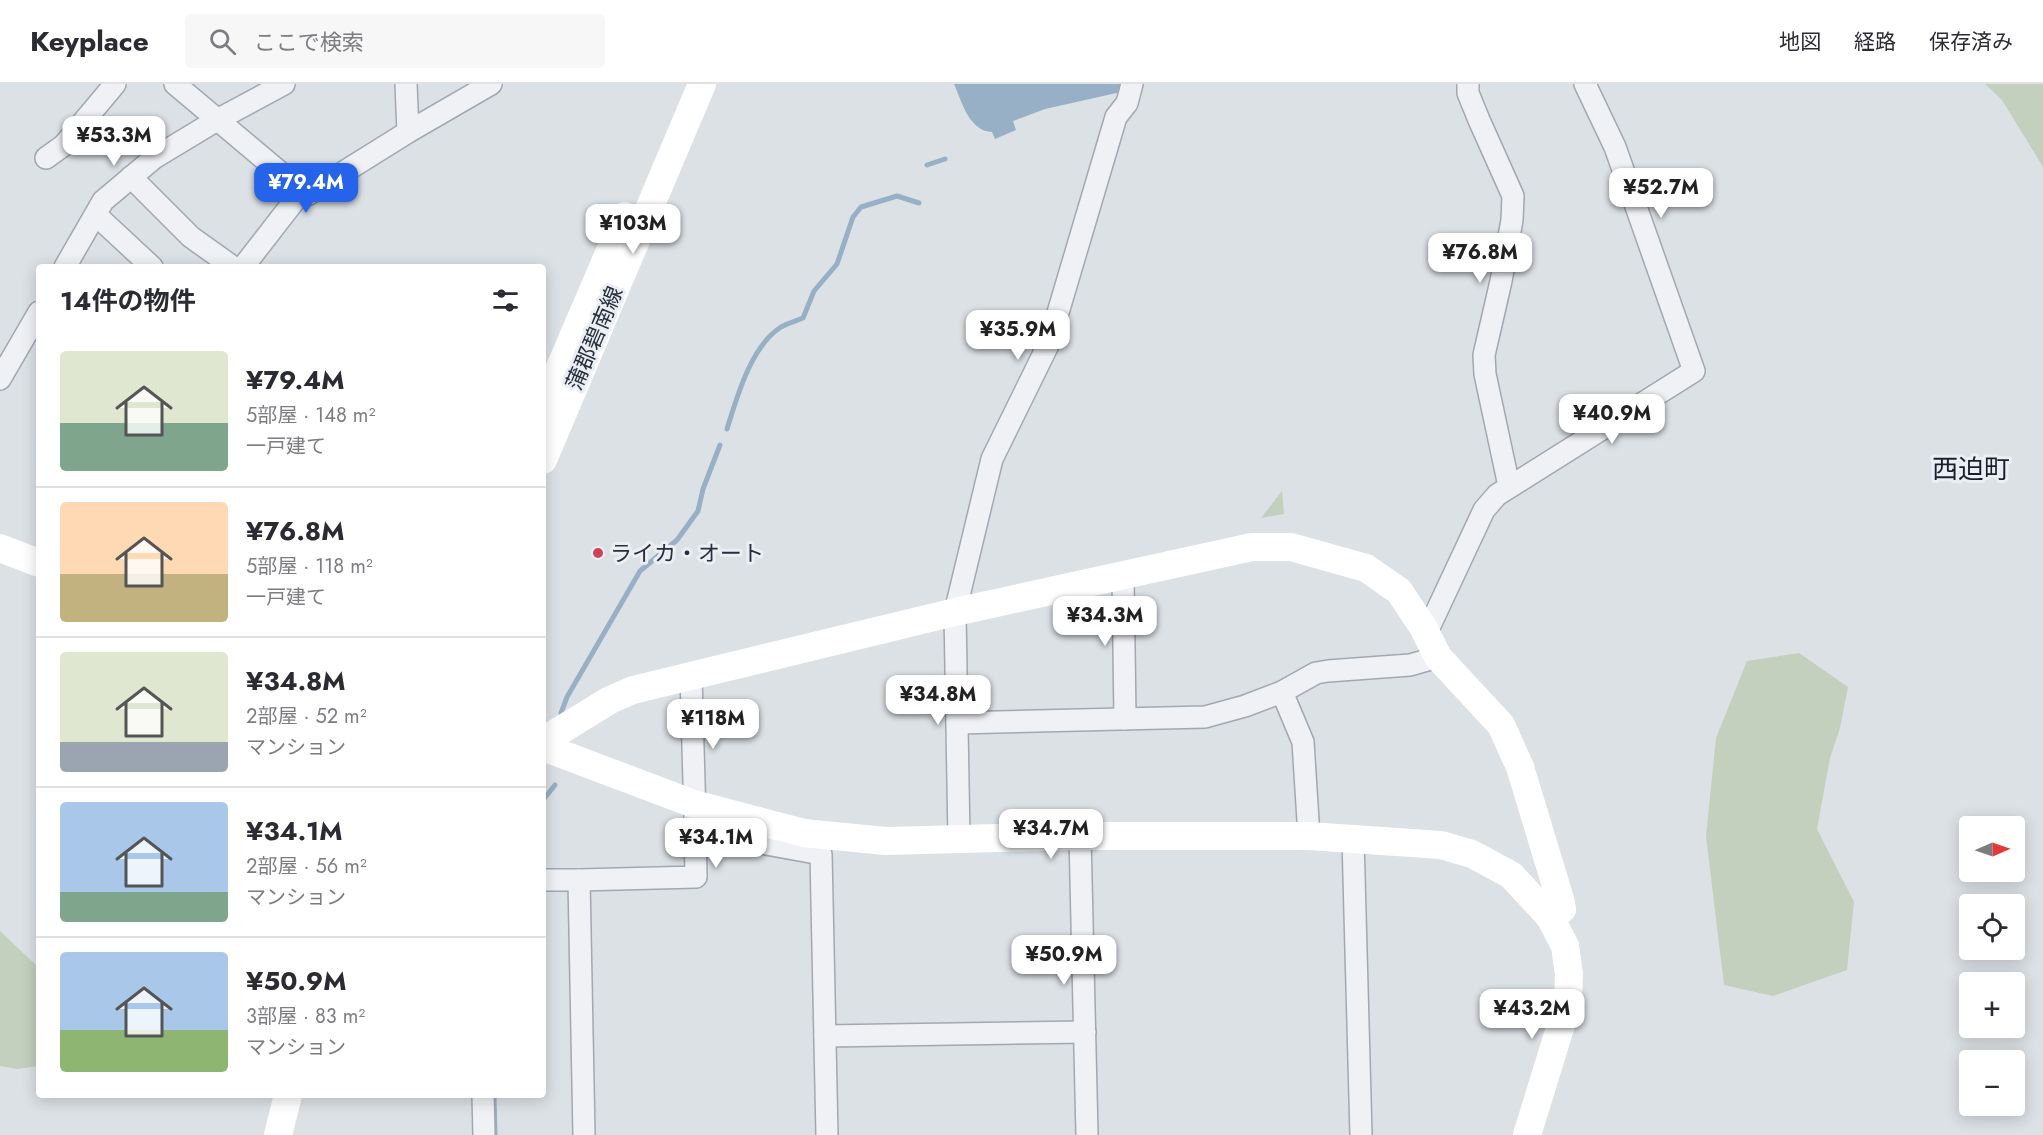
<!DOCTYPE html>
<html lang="ja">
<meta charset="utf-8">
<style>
:root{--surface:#fff;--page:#f7f7f7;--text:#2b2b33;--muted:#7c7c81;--line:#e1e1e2;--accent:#2563eb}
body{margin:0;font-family:Jost,"Noto Sans JP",sans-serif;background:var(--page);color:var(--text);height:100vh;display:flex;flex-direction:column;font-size:22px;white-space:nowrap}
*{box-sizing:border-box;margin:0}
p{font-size:20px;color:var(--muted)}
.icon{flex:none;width:33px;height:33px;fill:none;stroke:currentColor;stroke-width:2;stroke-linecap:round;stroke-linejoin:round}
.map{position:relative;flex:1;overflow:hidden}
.sheet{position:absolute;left:36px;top:180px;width:510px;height:834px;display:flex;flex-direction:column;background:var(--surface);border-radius:6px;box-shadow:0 3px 15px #0003}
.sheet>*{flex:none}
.needle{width:39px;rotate:88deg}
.buttons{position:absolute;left:1959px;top:732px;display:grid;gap:12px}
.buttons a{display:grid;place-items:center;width:66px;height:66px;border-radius:6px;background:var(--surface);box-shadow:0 3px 15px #0003;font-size:30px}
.price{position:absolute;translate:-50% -51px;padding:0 14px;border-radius:12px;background:#fff;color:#222;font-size:20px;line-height:39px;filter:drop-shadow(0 2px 3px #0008)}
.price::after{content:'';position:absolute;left:50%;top:36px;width:18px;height:14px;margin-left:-9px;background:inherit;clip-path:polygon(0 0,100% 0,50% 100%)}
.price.active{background:var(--accent);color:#fff}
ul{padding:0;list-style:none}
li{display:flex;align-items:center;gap:18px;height:150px;padding:0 24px}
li+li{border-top:2px solid var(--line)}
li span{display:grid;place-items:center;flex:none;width:168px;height:120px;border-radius:6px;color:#555}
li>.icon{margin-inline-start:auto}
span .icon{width:72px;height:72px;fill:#fffc;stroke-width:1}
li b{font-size:26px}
h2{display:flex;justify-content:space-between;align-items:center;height:72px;padding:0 24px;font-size:26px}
header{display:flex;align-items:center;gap:36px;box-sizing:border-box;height:84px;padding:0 30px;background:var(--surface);border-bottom:2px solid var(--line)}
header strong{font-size:28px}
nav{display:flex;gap:33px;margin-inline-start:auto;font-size:21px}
.search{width:420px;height:54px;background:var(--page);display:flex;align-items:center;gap:15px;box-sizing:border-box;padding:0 21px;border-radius:6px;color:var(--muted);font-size:22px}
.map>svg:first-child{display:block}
.green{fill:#c3d0bd}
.water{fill:#97b0c6}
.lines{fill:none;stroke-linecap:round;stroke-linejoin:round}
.stream{stroke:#97b0c6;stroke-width:5}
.street-casing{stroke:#a2a8b0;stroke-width:24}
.street{stroke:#eff1f5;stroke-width:21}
.secondary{stroke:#fff;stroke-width:28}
.poi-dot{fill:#cb425d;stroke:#ebeff4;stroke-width:2}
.labels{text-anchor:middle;stroke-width:6;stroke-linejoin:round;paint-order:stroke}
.street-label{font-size:22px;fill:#262f3c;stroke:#ebeff4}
.poi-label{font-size:22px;fill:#262f3c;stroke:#ebeff4;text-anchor:start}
.quarter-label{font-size:26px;fill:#19202d;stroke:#ebeff4}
</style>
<header>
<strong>Keyplace</strong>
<div class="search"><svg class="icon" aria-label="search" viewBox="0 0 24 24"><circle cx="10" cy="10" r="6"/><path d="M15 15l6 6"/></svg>ここで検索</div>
<nav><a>地図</a><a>経路</a><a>保存済み</a></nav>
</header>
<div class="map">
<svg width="2043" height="1051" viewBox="0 0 2043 1051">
<rect width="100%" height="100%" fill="#dce1e6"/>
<g class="green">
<polygon points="1985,0 2043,0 2043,83 2002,16"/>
<polygon points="1282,407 1284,430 1261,434"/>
<polygon points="1799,569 1848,603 1840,644 1830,674 1817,745 1854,818 1847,886 1773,912 1724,901 1706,752 1716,654 1747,577"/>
<polygon points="0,847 39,884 39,982 17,985 0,982"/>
</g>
<path class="water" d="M 954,0 L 1123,0 L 1121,8 L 1045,25 L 1013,37 L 1016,46 L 995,55 L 992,48 C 969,47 962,18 954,0 Z"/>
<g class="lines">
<g class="stream">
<polyline points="927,81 945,75"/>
<path d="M 727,345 C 737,313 751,262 781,243 C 788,239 796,237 803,234 L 814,207 L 837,180 L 853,133 L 861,123 L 897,112 L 919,119"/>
<polyline points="561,629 567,613 640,487 677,456 698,427 703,405 720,361"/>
<polyline points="543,716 555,701"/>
<polyline points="494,1011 495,1051"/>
</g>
<g class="street-casing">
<g id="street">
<polyline points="175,0 307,111 408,48 491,0"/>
<polyline points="406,0 408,48"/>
<polyline points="1468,0 1468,9 1479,36 1513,112 1512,136 1501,197 1484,271 1485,290 1509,402"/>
<polyline points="46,74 64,61 115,0"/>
<polyline points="131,93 191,153 233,183"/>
<polyline points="96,131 152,183"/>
<polyline points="65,183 103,117 154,74 217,36 284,0"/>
<polyline points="243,183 302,107"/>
<polyline points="0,295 39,228"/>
<polyline points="1123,492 1125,635"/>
<polyline points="1426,550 1484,426 1497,411 1694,287 1615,63 1585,0"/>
<polyline points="691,592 695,734"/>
<polyline points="1282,608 1303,658 1309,752"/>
<polyline points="957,639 1205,633 1245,622 1282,608 1316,589 1328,587 1410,581 1438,573"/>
<polyline points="1080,752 1087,1051"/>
<polyline points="959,755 955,528 992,375 1049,259 1116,33 1127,19 1132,0"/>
<polyline points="1353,755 1361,1051"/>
<polyline points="543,796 579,796"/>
<polyline points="825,952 1085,948"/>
<polyline points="483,1011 484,1051"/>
<polyline points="584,1051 579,796 696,793 695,741 750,757 821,770 827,1051"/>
</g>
</g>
<use href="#street" class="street"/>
<g class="secondary">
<polyline points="543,323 625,132"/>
<polyline points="543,376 702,0"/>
<polyline points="0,464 39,479"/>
<polyline points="543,657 610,616 633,606 955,528 1252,463 1291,463 1366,484 1399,507 1423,543 1438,573 1501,641 1520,683 1560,815 1562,825 1558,828 1548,831"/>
<polyline points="543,663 694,720 804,749 823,751 886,757 1080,752 1309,752 1441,761 1472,770 1511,791 1550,833 1565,862 1569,890 1568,918 1527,1051"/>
<polyline points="278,1051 288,1011"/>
</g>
</g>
<circle class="poi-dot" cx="598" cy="469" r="6"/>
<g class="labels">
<g class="street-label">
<text transform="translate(594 254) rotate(-67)" y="8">蒲郡碧南線</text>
</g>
<g class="poi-label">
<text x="610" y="477">ライカ・オート</text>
</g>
<g class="quarter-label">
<text x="1971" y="394">西迫町</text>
</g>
</g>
</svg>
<div class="buttons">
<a><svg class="needle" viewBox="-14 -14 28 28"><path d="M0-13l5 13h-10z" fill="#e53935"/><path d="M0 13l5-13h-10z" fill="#7c7c81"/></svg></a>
<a><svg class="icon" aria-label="locate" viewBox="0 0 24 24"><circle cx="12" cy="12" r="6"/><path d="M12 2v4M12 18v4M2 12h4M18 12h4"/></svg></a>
<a>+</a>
<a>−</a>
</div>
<b class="price" style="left:114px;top:83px">¥53.3M</b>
<b class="price active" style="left:306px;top:130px">¥79.4M</b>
<b class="price" style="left:1661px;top:135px">¥52.7M</b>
<b class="price" style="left:633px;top:171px">¥103M</b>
<b class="price" style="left:1480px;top:200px">¥76.8M</b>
<b class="price" style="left:1018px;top:277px">¥35.9M</b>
<b class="price" style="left:1612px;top:361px">¥40.9M</b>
<b class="price" style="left:1105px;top:563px">¥34.3M</b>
<b class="price" style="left:938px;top:642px">¥34.8M</b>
<b class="price" style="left:713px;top:666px">¥118M</b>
<b class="price" style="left:1051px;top:776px">¥34.7M</b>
<b class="price" style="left:716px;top:785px">¥34.1M</b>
<b class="price" style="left:1064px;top:902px">¥50.9M</b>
<b class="price" style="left:1532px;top:956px">¥43.2M</b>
<section class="sheet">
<h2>14件の物件<svg class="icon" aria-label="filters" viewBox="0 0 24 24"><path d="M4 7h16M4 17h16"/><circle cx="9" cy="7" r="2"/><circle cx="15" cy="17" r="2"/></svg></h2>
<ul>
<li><span style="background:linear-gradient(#dfe7d0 60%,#7fa58c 0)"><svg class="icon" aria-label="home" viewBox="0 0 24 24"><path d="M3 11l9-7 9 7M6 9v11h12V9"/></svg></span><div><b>¥79.4M</b><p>5部屋 · 148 m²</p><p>一戸建て</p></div></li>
<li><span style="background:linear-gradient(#ffd9b3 60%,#c2b280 0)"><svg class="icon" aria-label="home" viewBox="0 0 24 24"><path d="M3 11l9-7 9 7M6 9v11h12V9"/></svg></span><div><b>¥76.8M</b><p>5部屋 · 118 m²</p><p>一戸建て</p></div></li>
<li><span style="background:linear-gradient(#dfe7d0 75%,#9aa5b1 0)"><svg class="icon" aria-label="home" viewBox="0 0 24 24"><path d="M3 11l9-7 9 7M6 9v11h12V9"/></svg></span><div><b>¥34.8M</b><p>2部屋 · 52 m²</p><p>マンション</p></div></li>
<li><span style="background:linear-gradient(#a9c7e8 75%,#7fa58c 0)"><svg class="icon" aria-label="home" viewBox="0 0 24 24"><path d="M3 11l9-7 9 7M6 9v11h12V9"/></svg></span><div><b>¥34.1M</b><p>2部屋 · 56 m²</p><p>マンション</p></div></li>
<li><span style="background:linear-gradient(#a9c7e8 65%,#8fb573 0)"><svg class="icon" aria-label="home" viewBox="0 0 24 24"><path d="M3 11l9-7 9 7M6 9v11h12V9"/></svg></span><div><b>¥50.9M</b><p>3部屋 · 83 m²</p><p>マンション</p></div></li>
</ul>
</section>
</div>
